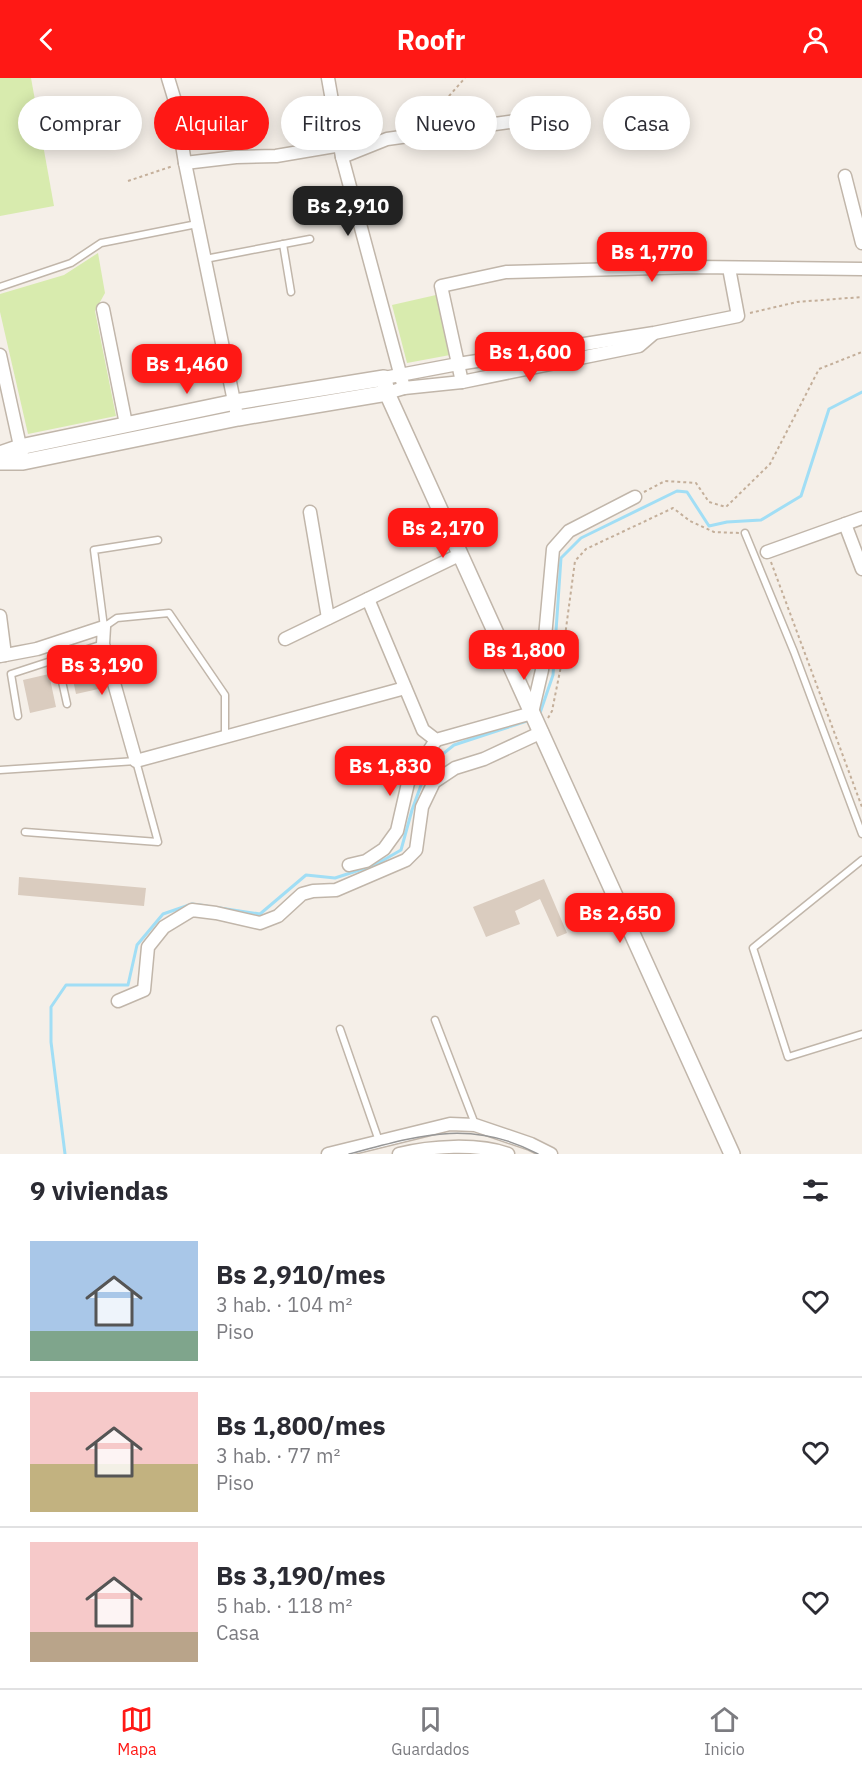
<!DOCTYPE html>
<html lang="es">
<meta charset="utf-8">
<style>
:root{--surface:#fff;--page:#f7f7f7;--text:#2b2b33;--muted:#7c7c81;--line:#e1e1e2;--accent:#ff1815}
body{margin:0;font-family:"IBM Plex Sans",sans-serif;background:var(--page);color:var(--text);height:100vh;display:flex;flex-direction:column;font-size:22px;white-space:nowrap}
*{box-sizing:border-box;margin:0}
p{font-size:20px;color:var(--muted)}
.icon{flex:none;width:33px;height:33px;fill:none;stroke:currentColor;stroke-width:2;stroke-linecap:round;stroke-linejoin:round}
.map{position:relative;height:1076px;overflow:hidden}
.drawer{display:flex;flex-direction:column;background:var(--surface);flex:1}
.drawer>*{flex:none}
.banner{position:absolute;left:18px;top:18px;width:826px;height:54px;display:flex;gap:12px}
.price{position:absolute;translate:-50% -51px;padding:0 14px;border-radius:12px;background:var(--accent);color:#fff;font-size:20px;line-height:39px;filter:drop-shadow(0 2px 3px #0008)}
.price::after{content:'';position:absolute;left:50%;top:36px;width:18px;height:14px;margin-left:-9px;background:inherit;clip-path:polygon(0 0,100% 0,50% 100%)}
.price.current{background:#222;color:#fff}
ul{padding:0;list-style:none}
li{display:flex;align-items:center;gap:18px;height:150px;padding:0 30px}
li+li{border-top:2px solid var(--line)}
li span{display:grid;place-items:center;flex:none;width:168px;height:120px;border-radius:0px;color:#555}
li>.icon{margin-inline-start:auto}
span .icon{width:72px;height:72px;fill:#fffc;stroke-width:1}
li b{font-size:26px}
h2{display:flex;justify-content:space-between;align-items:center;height:72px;padding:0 30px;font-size:26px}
.chip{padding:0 21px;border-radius:27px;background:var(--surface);box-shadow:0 3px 15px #0003;font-size:21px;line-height:54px}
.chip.current{background:var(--accent);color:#fff}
header{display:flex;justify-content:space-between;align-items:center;height:78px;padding:0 30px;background:var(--accent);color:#fff;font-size:27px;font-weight:800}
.tab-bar{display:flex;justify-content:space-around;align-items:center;height:84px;border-top:2px solid var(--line);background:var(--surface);font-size:16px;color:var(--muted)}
.tab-bar a{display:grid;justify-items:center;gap:3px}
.tab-bar .current{color:var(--accent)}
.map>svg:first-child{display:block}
.green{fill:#d8ebae}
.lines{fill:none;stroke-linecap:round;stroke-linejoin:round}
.stream{stroke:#a1def5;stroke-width:3}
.building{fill:#daccbf}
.service-casing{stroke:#c1b6aa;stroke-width:9}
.minor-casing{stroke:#c1b6aa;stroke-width:15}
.tertiary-casing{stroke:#c1b6aa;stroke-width:18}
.path{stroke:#c4af9a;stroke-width:2;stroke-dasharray:3 3;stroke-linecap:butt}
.service{stroke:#fff;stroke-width:6}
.minor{stroke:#fff;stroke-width:12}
.tertiary{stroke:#fff;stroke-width:15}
.tram{stroke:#979797;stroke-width:1.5}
</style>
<header><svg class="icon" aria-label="back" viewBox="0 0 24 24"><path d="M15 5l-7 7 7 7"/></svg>Roofr<svg class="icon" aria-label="person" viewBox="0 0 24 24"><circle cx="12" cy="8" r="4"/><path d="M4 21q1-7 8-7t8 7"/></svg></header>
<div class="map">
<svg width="862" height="1076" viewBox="0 0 862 1076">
<rect width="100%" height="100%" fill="#f5efe8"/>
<g class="green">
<polygon points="0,0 31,0 54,128 0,138"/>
<polygon points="98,175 105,215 95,233 116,338 28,356 0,234 0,216 64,197"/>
<polygon points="436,217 450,277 407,285 392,227"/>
</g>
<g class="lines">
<g class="stream">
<polyline points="538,636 540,635 553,597 561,480 581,460 677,413 687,414 709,448 727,444 761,442 801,418 829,331 862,314"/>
<polyline points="220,830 260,836 306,797 335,800 375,787 401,772 412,732 428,688 454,667 530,642"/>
<polyline points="65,1076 51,964 51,929 66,907 128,907 137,867 163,836 192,826 207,828"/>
</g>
</g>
<g class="building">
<polygon points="96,577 103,610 76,616 69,583"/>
<polygon points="49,596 56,629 30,635 23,602"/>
<polygon points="19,799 146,810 144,828 18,817"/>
<polygon points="544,801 567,855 557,859 540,821 515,833 520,846 486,859 473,829"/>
</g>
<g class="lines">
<g class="service-casing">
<g id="service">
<polyline points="283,166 291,214"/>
<polyline points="205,181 310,161"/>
<polyline points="0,209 71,185 101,165 197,146"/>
<polyline points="745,455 794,574 862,756"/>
<polyline points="158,462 94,472 104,549 117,540 169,535 225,617 225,658"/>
<polyline points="57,581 67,626"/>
<polyline points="18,638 11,596 103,566"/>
<polyline points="0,692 136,683 158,764 25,754"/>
<polyline points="862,782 753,870 788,979 862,956"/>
<polyline points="435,942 475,1046"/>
<polyline points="340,951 379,1063"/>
</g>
</g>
<g class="minor-casing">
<g id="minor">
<polyline points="168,0 175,23 185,85 236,333"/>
<polyline points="328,0 342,79 404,310"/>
<polyline points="342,79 387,61 559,37"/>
<polyline points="185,85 236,79 276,78 341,67"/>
<polyline points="845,98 862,165"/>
<polyline points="103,231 126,346"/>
<polyline points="0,277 22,377"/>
<polyline points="384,300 458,286 654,255 738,238 729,190"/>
<polyline points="462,304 441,208 506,194 694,189 862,191"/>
<polyline points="387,315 404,310 462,304 639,268 653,256"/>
<polyline points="310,434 328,540"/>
<polyline points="845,446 862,491"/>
<polyline points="767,474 862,440"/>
<polyline points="368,521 423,652 436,662 532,635 542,592 553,471 569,453 635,419"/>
<polyline points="0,538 5,577"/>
<polyline points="285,561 459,477"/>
<polyline points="0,578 37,571 104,549 103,566 136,683 405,610"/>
<polyline points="349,787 366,783 384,771 397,753 408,705 436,662"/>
<polyline points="118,923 144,912 148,869 164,849 192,832 216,835 260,845 278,838 302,816 313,813 336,812 406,782 416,772 422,729 434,704 455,690 484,681 542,654"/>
<polyline points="328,1076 450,1046 475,1047 531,1066 551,1076"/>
<path d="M 399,1076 C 430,1068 478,1065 508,1076"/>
</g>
</g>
<g class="tertiary-casing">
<g id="tertiary">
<polyline points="0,376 20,369 235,324 384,300 387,315 732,1076"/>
<polyline points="0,384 23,384 238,340 387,315"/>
</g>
</g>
<g class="path">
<polyline points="425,45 465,0"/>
<polyline points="128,103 173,88"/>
<polyline points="750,235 797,224 862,219"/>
<polyline points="644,414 665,403 696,405 709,424 726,429 770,386 819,291 862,274"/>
<polyline points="771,484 862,729"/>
<polyline points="548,640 552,633 561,588 575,483 586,471 673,430 690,443 714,454 739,455"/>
</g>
<use href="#service" class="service"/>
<use href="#minor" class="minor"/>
<use href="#tertiary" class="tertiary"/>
<path class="tram" d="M 349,1076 C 417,1058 471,1040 538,1076"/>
</g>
</svg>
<b class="price current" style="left:348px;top:159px">Bs 2,910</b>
<b class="price" style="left:652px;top:205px">Bs 1,770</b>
<b class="price" style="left:530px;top:305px">Bs 1,600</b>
<b class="price" style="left:187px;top:317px">Bs 1,460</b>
<b class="price" style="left:443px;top:481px">Bs 2,170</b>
<b class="price" style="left:524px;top:603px">Bs 1,800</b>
<b class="price" style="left:102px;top:618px">Bs 3,190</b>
<b class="price" style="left:390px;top:719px">Bs 1,830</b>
<b class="price" style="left:620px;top:866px">Bs 2,650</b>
<div class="banner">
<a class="chip">Comprar</a>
<a class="chip current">Alquilar</a>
<a class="chip">Filtros</a>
<a class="chip">Nuevo</a>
<a class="chip">Piso</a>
<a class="chip">Casa</a>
</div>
</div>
<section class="drawer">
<h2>9 viviendas<svg class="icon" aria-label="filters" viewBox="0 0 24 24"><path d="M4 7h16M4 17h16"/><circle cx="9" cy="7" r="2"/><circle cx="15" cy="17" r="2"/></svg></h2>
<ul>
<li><span style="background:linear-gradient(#a9c7e8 75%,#7fa58c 0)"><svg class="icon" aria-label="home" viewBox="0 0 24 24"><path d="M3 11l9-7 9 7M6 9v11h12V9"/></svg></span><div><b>Bs 2,910/mes</b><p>3 hab. · 104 m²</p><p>Piso</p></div><svg class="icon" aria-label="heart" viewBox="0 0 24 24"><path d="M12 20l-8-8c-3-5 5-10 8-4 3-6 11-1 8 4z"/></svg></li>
<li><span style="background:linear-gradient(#f6c9c9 60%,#c2b280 0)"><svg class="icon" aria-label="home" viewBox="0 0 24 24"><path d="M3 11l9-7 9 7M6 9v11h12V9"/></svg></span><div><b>Bs 1,800/mes</b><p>3 hab. · 77 m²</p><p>Piso</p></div><svg class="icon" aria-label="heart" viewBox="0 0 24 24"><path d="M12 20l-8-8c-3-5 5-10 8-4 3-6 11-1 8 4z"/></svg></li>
<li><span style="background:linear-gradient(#f6c9c9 75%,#b9a48a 0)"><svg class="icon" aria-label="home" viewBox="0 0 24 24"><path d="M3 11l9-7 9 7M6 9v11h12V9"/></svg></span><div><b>Bs 3,190/mes</b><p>5 hab. · 118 m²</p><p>Casa</p></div><svg class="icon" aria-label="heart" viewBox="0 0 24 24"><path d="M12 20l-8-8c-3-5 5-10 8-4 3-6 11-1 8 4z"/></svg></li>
</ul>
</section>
<nav class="tab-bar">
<a class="current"><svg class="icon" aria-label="map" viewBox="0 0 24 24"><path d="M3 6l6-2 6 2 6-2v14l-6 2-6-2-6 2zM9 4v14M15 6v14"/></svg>Mapa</a>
<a><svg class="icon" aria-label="saved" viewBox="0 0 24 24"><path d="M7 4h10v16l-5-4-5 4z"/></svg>Guardados</a>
<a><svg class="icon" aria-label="home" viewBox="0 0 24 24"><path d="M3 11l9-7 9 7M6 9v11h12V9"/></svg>Inicio</a>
</nav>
